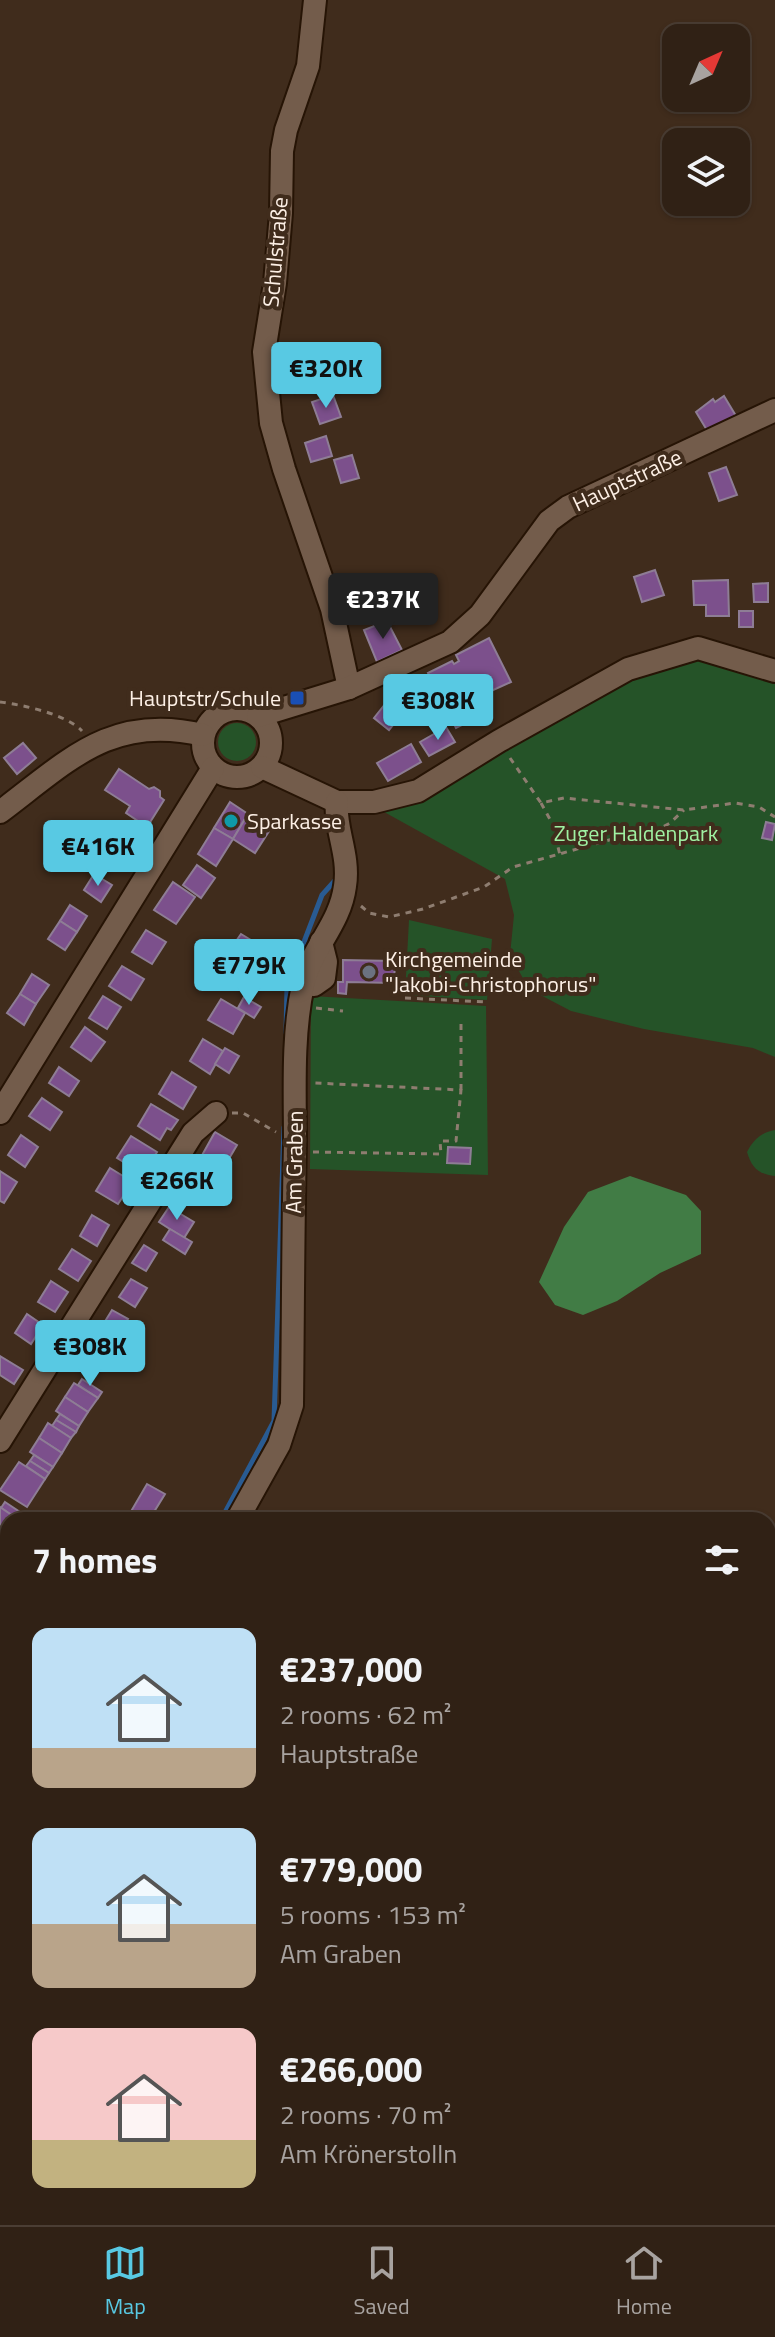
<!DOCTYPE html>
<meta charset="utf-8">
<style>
:root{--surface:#302115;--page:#3c2e22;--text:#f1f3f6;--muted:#a8a3a0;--line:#4b3e34;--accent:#58c9e3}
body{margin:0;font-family:"Titillium Web",sans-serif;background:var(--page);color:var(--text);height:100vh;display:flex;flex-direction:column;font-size:30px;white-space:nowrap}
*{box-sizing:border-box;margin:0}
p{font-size:26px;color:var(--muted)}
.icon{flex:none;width:44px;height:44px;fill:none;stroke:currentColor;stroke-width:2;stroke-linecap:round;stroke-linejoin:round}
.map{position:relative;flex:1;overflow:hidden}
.details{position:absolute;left:0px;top:1512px;width:776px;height:714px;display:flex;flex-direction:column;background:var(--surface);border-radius:24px 24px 0 0;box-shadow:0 2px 6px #0004,0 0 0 2px var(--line)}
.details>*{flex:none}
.needle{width:52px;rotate:44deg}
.fabs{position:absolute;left:662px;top:24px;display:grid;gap:16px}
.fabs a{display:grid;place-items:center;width:88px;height:88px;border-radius:16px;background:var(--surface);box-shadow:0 2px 6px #0004,0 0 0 2px var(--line);font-size:40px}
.price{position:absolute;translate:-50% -68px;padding:0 18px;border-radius:8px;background:var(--accent);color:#111;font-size:26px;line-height:52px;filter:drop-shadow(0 2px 4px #0008)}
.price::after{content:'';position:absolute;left:50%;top:48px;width:24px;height:18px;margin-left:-12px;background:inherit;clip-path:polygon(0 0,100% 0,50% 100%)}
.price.active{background:#222;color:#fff}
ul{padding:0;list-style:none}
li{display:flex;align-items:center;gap:24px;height:200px;padding:0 32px}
li span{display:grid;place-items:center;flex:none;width:224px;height:160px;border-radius:16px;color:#555}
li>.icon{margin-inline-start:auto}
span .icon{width:96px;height:96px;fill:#fffc;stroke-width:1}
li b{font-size:34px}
h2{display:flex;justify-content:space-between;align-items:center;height:96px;padding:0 32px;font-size:34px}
.menu{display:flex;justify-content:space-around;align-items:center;height:112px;border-top:2px solid var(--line);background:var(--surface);font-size:22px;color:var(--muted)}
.menu a{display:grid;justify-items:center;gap:4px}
.menu .active{color:var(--accent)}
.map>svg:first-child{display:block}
.green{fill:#255328}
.forest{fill:#417c45}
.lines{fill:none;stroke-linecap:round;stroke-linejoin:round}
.stream{stroke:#295b92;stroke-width:5}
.building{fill:#7c508c;stroke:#8e7d95;stroke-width:2}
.minor-casing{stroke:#261405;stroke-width:26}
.path{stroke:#8e7d70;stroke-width:3;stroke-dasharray:6 6;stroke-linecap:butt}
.minor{stroke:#735c4b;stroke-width:22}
.transit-dot{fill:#1a4fb4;stroke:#402c1c;stroke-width:3}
.culture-dot{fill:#0f9aa8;stroke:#402c1c;stroke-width:3}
.worship-dot{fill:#6b7280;stroke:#402c1c;stroke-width:3}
.labels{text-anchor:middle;stroke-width:8;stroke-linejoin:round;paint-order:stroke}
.street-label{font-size:22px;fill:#fdf0e6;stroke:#402c1c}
.poi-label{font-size:22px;fill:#fdf0e6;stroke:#402c1c;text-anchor:start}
.park-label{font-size:22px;fill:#9ff1a2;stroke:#402c1c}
</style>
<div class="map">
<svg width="775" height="2225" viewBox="0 0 775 2225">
<rect width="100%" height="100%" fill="#402c1c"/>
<g class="green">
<polygon points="699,653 775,676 775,1057 753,1048 644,1029 571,1011 529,989 510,955 514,915 505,879 377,808 629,673"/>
<circle cx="237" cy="742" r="19"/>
<polygon points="409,920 492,939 487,1000 405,995"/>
<polygon points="311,996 486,1006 488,1175 310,1169"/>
<path d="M 775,1130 L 775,1176 C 758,1174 752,1168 747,1152 C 753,1140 762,1132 775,1130 Z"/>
</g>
<polygon class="forest" points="630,1176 686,1195 701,1211 701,1254 660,1273 617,1301 583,1315 555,1305 539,1282 564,1227 588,1192"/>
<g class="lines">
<g class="stream">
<polyline points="286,1033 287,986 322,895 339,876"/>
<polyline points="221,1520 274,1421 284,1127"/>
</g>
</g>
<g class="building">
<polygon points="333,395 341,417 320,424 312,402"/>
<polygon points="724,396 736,416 708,432 696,412 713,399 715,402"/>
<polygon points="326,436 332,456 311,462 305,443"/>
<polygon points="352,455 359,478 341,483 334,460"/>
<polygon points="726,467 737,495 719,501 709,473"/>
<polygon points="655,570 664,595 642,602 634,577"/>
<polygon points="728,580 729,616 706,616 706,605 694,605 693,581"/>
<polygon points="768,583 768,602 754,602 753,584"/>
<rect x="739" y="611" width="14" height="16"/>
<polygon points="387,621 402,650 377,662 364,630"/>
<polygon points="489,638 511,682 471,700 480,716 456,728 428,673 452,661 454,664 459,661 456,655"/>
<polygon points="390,698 405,710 389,730 374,718"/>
<polygon points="446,727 455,742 429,756 420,742"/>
<polygon points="23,743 36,758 17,774 4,758"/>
<polygon points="411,744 421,762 388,781 377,763"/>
<polygon points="119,769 149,789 154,787 160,791 160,797 164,800 147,827 126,813 130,806 105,790"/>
<polygon points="230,802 248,814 233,839 214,828"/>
<polygon points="248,814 271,828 255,853 233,839"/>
<polygon points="766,822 775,824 772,840 762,838"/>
<polygon points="214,828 233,839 216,866 198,854"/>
<polygon points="116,839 134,853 122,869 104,855"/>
<polygon points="197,865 215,878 201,898 183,885"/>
<polygon points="94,874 112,885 101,902 84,890"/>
<polygon points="173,882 195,897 176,924 154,910"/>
<polygon points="70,905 87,916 77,932 60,921"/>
<polygon points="60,921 77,932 65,950 48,939"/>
<polygon points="146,930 166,942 152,964 132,952"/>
<polygon points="241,934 269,951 256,972 227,954"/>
<polygon points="343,960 395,961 394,983 347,982 346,994 338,993 338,982 343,982"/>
<polygon points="122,966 144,979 131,1000 109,986"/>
<polygon points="32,974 49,985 36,1004 20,994"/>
<polygon points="20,994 36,1004 24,1025 7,1013"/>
<polygon points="103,996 121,1007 107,1029 89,1018"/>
<polygon points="244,997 261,1007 254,1018 238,1008"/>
<polygon points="221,999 245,1013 233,1034 208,1020"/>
<polygon points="85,1027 105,1042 91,1061 71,1047"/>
<polygon points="203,1039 223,1051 210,1074 190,1061"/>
<polygon points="225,1048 239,1056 229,1073 215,1064"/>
<polygon points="59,1067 79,1081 69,1096 49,1083"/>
<polygon points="172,1072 196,1087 183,1109 159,1094"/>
<polygon points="42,1098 62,1112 50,1130 29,1116"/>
<polygon points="151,1104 178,1120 171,1130 167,1128 160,1140 138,1126"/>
<polygon points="215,1132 237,1145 223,1169 201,1157"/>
<polygon points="21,1135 38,1147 25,1167 8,1155"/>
<polygon points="131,1136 157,1152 151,1162 147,1160 140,1172 117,1158"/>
<polygon points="448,1147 471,1148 470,1164 447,1163"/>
<polygon points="192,1167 214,1180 202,1199 180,1186"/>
<polygon points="110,1168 136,1184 130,1194 126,1192 118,1204 96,1191"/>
<polygon points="0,1171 17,1182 4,1203 0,1201"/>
<polygon points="169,1207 194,1222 184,1238 159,1222"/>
<polygon points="92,1215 109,1225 97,1246 80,1236"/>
<polygon points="170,1229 192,1242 185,1254 163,1240"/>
<polygon points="144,1245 157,1253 146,1271 132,1263"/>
<polygon points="72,1249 91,1261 78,1281 59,1269"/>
<polygon points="131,1279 147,1288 135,1307 119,1297"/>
<polygon points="51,1281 68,1292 55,1312 38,1302"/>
<polygon points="112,1310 128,1319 117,1338 101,1328"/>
<polygon points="27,1314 43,1325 31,1344 15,1333"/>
<polygon points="89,1346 105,1355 94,1374 78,1364"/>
<polygon points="0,1356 23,1370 14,1384 0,1375"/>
<polygon points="82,1379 102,1392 98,1398 78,1385"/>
<polygon points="74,1383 98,1398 88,1412 65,1397"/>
<polygon points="65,1397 88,1412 79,1426 56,1411"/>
<polygon points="60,1414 79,1426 76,1432 56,1420"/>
<polygon points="56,1420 76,1432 71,1438 52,1426"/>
<polygon points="48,1423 71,1438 62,1453 39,1438"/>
<polygon points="39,1438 62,1453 53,1467 30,1452"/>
<polygon points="34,1455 53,1467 49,1473 30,1461"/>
<polygon points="30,1461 49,1473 45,1479 26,1466"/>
<polygon points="19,1462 45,1479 27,1507 0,1490"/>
<polygon points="147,1484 165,1494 149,1520 126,1520"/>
<polygon points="5,1502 23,1514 19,1520 1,1508"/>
<polygon points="0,1507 19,1520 8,1520 8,1532 0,1527"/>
<polygon points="0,1527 8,1532 1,1548 0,1547"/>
<polygon points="5,1768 8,1769 8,1793 0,1789 0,1779"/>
<polygon points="0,2117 8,2124 8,2131 0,2141"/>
<polygon points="8,2131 8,2154 5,2157 0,2153 0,2141"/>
</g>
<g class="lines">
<g class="minor-casing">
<g id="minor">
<polyline points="315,0 308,66 286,130 282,151 281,213 275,283 264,352 271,423 284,469 332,609 349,688"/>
<circle cx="237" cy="743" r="34"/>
<polyline points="258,716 349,688 450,642 480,615 549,521 568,507 775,410"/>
<polyline points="262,767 337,802 374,802 418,791 499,741 628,669 698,648 775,671"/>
<path d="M 0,812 C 68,761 111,713 203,735"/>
<polyline points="303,984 314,985 324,978 326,962 321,942"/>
<polyline points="0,1113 213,768"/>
<polyline points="0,1441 193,1133 216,1113"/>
<path d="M 237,1520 L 279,1445 L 292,1405 C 293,1318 293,1230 295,1143 C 295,1092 292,1036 303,985 C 311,948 340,925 345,886 C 350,855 334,827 337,802"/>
<polyline points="0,1885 8,1887"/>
</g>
</g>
<g class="path">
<path d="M 0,702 C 23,705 66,714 82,731"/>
<polyline points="510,758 541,803 564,798 684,810 735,803 759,807 775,817"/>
<polyline points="541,803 552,823 560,855"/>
<polyline points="361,906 369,913 389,917 423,909 484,887 513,867 616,838 643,838 670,823 684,810"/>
<polyline points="405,998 487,1002"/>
<polyline points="316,1008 343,1011"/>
<polyline points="461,1090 461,1019"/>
<polyline points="232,1113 243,1113 276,1132"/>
<polyline points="313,1152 441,1154 440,1141 456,1141 461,1090 315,1083"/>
</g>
<use href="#minor" class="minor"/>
</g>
<rect class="transit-dot" x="289" y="690" width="16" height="16" rx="4"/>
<circle class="culture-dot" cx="231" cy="821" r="8"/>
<circle class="worship-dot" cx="369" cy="972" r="8"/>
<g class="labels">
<g class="street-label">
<text transform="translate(275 252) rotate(-85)" y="8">Schulstraße</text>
<text transform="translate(627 480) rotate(-25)" y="8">Hauptstraße</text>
<text transform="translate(294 1162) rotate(-89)" y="8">Am Graben</text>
</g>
<g class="poi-label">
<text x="281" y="706" text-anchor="end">Hauptstr/Schule</text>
<text x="247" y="829">Sparkasse</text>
<text x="385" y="967">Kirchgemeinde<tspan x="385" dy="25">"Jakobi-Christophorus"</tspan></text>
</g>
<g class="park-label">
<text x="636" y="841">Zuger Haldenpark</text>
</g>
</g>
</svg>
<div class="fabs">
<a><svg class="needle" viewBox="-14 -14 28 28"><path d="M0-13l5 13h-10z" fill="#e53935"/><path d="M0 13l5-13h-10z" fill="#a8a3a0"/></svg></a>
<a><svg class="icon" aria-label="layers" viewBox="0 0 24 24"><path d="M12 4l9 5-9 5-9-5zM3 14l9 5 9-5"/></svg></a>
</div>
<b class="price" style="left:326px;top:410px">€320K</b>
<b class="price active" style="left:383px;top:641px">€237K</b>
<b class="price" style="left:438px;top:742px">€308K</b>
<b class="price" style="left:98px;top:888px">€416K</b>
<b class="price" style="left:249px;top:1007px">€779K</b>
<b class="price" style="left:177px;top:1222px">€266K</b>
<b class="price" style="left:90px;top:1388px">€308K</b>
<section class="details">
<h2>7 homes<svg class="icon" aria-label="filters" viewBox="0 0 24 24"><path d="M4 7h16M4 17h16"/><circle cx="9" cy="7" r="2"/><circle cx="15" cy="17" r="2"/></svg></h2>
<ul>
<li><span style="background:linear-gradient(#bfe0f5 75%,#b9a48a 0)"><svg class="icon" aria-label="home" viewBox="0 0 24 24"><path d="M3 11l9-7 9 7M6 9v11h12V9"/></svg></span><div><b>€237,000</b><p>2 rooms · 62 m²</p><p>Hauptstraße</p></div></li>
<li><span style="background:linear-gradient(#bfe0f5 60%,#b9a48a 0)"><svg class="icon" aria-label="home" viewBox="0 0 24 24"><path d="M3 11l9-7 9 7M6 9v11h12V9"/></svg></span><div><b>€779,000</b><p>5 rooms · 153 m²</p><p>Am Graben</p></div></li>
<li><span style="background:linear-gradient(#f6c9c9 70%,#c2b280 0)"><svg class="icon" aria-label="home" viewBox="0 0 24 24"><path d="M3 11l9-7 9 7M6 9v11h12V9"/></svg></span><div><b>€266,000</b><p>2 rooms · 70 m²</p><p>Am Krönerstolln</p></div></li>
</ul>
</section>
</div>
<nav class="menu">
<a class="active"><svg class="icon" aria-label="map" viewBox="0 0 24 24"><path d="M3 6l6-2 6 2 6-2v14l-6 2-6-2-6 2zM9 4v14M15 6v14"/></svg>Map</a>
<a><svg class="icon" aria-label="saved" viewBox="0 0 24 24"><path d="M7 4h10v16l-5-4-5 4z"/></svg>Saved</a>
<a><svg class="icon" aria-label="home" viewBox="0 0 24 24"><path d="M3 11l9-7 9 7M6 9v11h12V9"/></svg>Home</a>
</nav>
